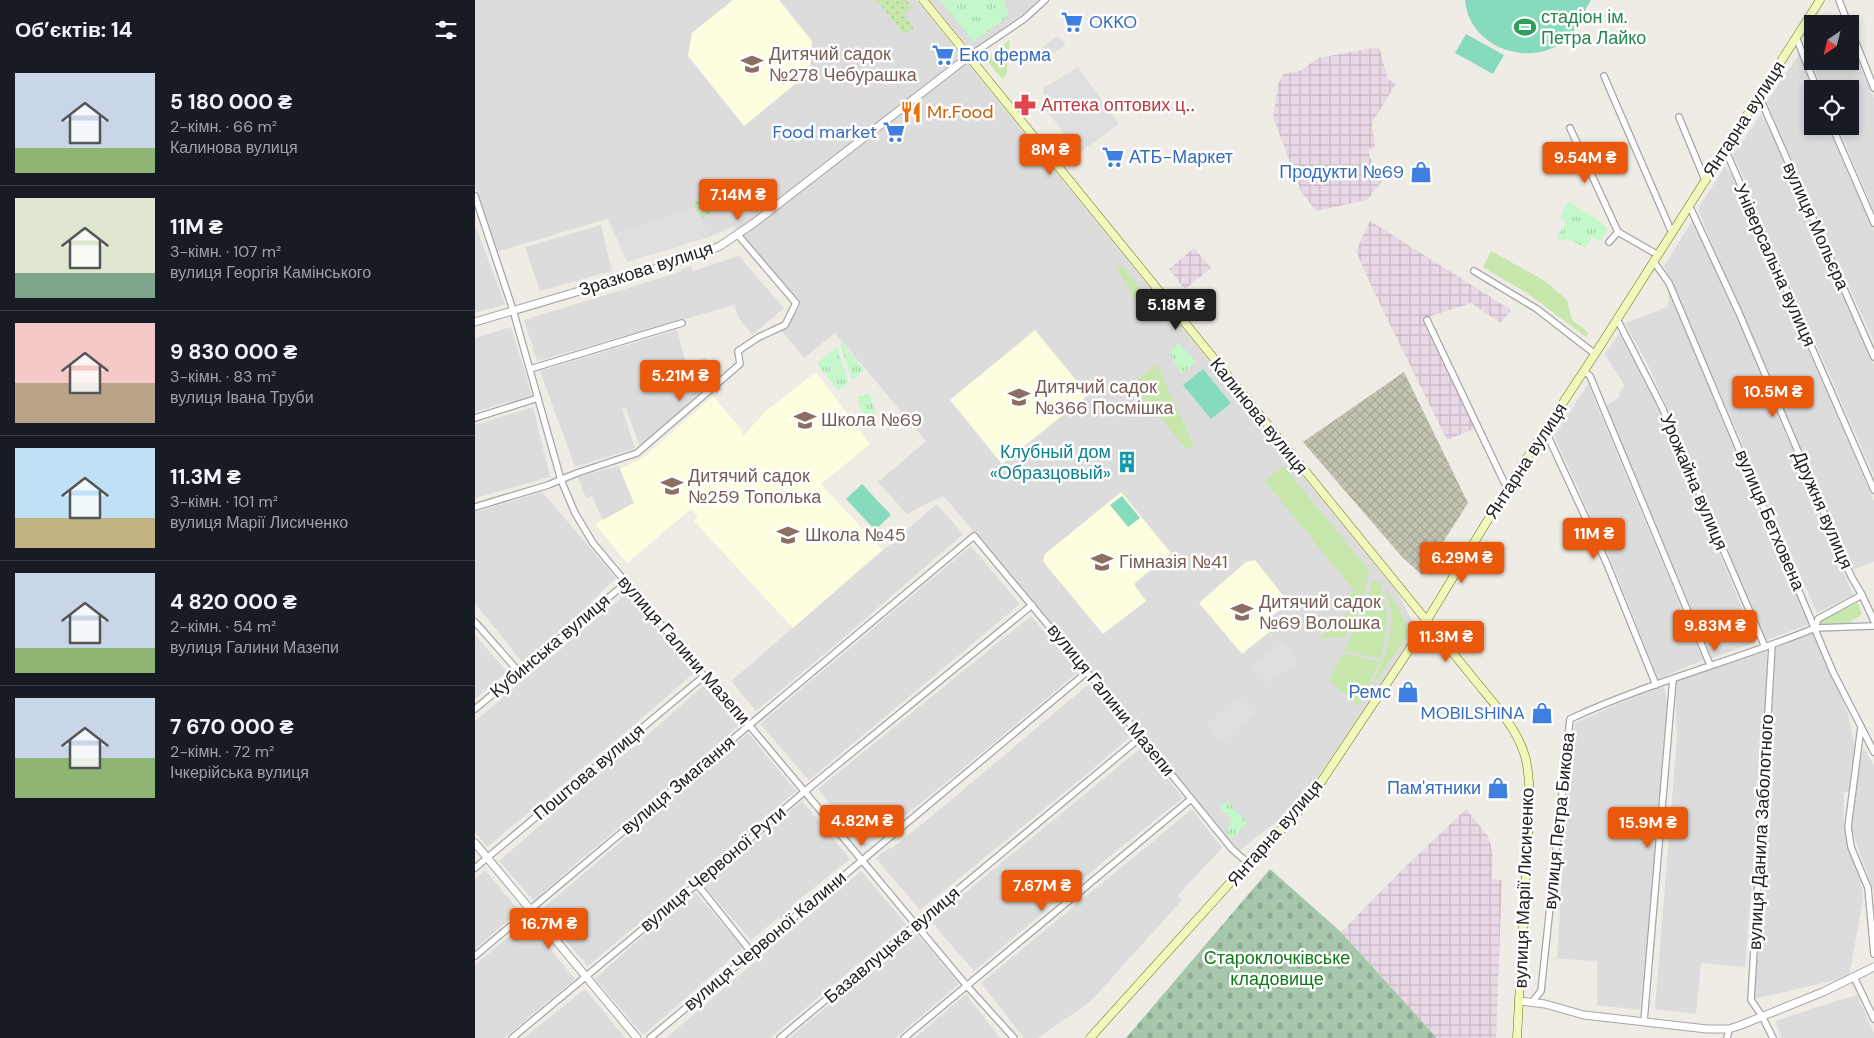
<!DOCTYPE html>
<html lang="uk">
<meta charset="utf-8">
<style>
:root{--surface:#171b24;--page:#20242c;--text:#f1f3f6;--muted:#9ea1a6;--line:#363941;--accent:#ea580c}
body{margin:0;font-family:"DM Sans",sans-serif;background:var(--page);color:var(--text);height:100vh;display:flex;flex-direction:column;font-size:19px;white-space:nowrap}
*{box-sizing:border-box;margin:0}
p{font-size:16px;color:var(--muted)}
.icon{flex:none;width:28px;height:28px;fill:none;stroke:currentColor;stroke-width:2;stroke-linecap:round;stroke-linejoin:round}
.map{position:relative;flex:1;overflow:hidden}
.sheet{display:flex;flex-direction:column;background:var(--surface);width:475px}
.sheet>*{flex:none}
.needle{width:32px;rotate:215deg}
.controls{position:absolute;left:1329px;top:15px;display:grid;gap:10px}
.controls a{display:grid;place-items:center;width:55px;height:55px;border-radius:0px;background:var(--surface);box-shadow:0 2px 8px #0003;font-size:25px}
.price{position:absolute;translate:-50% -42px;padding:0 11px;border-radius:5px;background:var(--accent);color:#fff;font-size:16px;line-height:32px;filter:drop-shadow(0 1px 2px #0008)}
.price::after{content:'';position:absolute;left:50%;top:30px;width:15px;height:11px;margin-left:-8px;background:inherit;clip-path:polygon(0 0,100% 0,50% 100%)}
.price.on{background:#222;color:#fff}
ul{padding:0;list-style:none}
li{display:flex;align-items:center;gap:15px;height:125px;padding:0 15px}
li+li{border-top:1px solid var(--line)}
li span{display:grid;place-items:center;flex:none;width:140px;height:100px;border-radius:0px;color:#555}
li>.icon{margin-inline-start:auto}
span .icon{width:60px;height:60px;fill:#fffc;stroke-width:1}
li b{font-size:21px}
h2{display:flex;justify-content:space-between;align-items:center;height:60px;padding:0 15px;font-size:21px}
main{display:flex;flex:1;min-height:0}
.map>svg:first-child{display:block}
.residential{fill:#dddcdc}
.industrial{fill:url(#industrial-grid)}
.education{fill:#fdfedf}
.construction{fill:url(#construction-cross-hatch)}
.grass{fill:#c8e7ad}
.cemetery{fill:url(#cemetery-stones)}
.park{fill:url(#park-tufts)}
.garden{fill:url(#garden-dots)}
.pitch{fill:#86dbbc}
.parking{fill:#dfdfdf}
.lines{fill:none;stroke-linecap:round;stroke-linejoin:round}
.minor-casing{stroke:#a6a6a6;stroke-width:8}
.tertiary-casing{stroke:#a6a6a6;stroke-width:9}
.secondary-casing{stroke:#647209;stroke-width:9}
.minor{stroke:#fff;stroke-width:5.5}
.tertiary{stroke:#fff;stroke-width:7}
.secondary{stroke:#f2f7bb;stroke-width:8}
.labels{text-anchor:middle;stroke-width:5;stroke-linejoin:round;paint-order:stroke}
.leisure-label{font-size:18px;fill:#27864d;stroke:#fff;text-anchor:start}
.shop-label{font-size:18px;fill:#366cbe;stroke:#fff;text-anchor:end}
.education-label{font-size:18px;fill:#785e54;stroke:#fff;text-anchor:start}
.health-label{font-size:18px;fill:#be3a42;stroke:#fff;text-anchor:start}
.food-label{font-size:18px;fill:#c56008;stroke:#fff;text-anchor:start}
.street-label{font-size:18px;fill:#1f1f1f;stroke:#fff}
.culture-label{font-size:18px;fill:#0d838f;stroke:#fff;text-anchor:end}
.park-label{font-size:18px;fill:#10791c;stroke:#fff}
</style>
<main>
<section class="sheet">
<h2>Об’єктів: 14<svg class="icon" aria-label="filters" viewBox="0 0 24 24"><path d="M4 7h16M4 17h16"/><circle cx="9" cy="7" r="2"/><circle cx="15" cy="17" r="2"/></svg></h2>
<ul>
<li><span style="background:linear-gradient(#c9d6e8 75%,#8fb573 0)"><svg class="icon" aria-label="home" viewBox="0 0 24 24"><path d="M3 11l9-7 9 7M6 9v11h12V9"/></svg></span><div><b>5 180 000 ₴</b><p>2-кімн. · 66 m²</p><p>Калинова вулиця</p></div></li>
<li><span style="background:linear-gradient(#dfe7d0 75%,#7fa58c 0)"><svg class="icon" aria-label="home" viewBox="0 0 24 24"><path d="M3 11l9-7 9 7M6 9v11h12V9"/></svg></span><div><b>11M ₴</b><p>3-кімн. · 107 m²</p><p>вулиця Георгія Камінського</p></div></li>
<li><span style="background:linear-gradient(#f6c9c9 60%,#b9a48a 0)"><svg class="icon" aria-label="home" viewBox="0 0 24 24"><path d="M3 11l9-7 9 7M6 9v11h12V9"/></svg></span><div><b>9 830 000 ₴</b><p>3-кімн. · 83 m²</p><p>вулиця Івана Труби</p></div></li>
<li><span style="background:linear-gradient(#bfe0f5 70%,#c2b280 0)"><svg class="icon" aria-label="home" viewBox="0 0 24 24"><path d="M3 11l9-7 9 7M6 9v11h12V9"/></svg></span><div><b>11.3M ₴</b><p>3-кімн. · 101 m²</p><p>вулиця Марії Лисиченко</p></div></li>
<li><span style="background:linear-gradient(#c9d6e8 75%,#8fb573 0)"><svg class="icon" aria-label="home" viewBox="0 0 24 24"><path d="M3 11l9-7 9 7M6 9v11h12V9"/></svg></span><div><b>4 820 000 ₴</b><p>2-кімн. · 54 m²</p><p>вулиця Галини Мазепи</p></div></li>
<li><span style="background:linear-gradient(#c9d6e8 60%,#8fb573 0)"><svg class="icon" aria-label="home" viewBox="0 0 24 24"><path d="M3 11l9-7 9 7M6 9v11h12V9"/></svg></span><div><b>7 670 000 ₴</b><p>2-кімн. · 72 m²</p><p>Ічкерійська вулиця</p></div></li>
</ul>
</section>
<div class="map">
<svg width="1399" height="1038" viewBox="0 0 1399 1038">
<defs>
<pattern id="industrial-grid" width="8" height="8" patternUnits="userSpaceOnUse" patternTransform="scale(1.25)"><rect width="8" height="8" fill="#e8d7e4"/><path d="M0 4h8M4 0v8" fill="none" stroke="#c7b8c3"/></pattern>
<pattern id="construction-cross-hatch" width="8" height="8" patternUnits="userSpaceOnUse" patternTransform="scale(1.25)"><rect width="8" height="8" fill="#c3c3b1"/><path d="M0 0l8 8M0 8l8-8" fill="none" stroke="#a7a798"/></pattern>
<pattern id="cemetery-stones" width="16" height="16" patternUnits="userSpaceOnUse" patternTransform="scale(1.25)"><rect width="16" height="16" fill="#a7c7ad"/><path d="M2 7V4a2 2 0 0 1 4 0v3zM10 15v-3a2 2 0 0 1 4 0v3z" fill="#8faa94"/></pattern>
<pattern id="park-tufts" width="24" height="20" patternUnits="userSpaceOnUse" patternTransform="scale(1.25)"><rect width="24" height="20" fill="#c4f7c9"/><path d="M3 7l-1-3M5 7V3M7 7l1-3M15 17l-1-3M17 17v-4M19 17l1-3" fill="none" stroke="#a8d3ac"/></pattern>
<pattern id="garden-dots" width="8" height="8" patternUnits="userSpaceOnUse" patternTransform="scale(1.25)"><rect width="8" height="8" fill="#c8e7ad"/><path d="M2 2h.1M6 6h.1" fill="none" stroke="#abc694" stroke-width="1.8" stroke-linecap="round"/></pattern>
</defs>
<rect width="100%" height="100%" fill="#efece5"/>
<g class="residential">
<polygon points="0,0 441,0 924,595 937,620 938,637 826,802 764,851 469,496 455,502 432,514 403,482 451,441 360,333 329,358 305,329 326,305 259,226 234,237 220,208 140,234 132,219 21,252 0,186"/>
<polygon points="455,0 564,0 552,11 496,51"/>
<polygon points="1337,32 1338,61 1375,61 1375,44 1399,98 1399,212 1363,126 1375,126 1375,89 1347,89 1330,43"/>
<polygon points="1325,53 1337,89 1338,126 1352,126 1399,231 1399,342 1291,103"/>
<polygon points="1286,114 1301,140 1334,220 1399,365 1399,476 1258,155"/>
<polygon points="1250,166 1259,178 1399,501 1399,562 1376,570 1261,304 1223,209"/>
<polygon points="1218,219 1273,343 1378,595 1342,613 1189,266"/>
<polygon points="0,225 30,304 0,313"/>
<polygon points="126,225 137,271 65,291 50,247"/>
<polygon points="264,256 309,308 277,335 264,318 259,305 62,361 49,320 199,274 207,271 206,269 216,266 218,271"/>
<polygon points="1194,290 1304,556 1335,624 1289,641 1254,553 1193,409 1173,365 1150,323 1193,307"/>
<polygon points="36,327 57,395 0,412 0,338"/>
<polygon points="202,330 211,363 230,358 243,376 165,447 151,408 147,409 160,448 100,467 65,371"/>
<polygon points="1146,331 1184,407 1281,642 1237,658 1131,406 1145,397 1144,393 1150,386 1130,354"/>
<polygon points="1113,384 1228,660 1183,679 1138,565 1079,436"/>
<polygon points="58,407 75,477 0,498 0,425"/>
<polygon points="143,466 145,469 159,503 128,520 117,496 111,498 103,477"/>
<polygon points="67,492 141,578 105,613 47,662 0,603 0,512"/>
<polygon points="462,504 488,534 360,645 281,711 256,681"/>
<polygon points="496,546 545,604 334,780 285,724"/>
<polygon points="151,594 219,673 146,736 12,847 0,832 0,721"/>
<polygon points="556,616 603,672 474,780 390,847 343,789"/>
<polygon points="1340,632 1373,714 1380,749 1374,791 1369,792 1369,826 1373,849 1385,877 1388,899 1374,977 1279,999 1298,786 1296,706 1299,648"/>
<polygon points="0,635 32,672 0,699"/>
<polygon points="1291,651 1294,670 1270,967 1226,963 1221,1014 1180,1009 1202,737 1200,680"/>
<polygon points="614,684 657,735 612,774 445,910 401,858 414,848 416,849 470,805"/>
<polygon points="229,685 263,726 236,751 99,865 59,901 24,861 124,774 164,743"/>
<polygon points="1189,687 1192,704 1176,913 1165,1010 1122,1005 1122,961 1073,958 1082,958 1094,756 1100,723 1168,693"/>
<polygon points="273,733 321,791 113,966 65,911"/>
<polygon points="667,747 708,798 640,852 499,971 456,921"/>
<polygon points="1389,749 1399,765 1399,892 1375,826 1380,788 1387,751"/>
<polygon points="327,801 375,859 316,906 318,909 306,920 304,917 276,940 229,886"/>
<polygon points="717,809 747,848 703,895 707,900 615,1002 563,1038 549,1038 506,983"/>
<polygon points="10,870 44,911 0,949 0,879"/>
<polygon points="386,871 431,924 295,1038 191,1038"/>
<polygon points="221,893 268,948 168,1035 120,979 170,934"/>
<polygon points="52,921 100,979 29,1038 0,1038 0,965"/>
<polygon points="441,933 484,984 420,1038 314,1038"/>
<polygon points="110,989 150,1038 49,1038 81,1012"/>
<polygon points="491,994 525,1038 440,1038"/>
<polygon points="1382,995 1399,1033 1399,1038 1306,1038 1301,1021 1345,1006"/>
</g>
<g class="industrial">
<polygon points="904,47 913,79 921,84 897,123 900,148 893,149 895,158 908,180 892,200 841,211 826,191 798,117 803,85 808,74 825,71 843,58"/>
<polygon points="895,221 1036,310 1026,323 996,303 947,319 1001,428 972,440 901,296 881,251"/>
<polygon points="719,248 736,268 710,289 694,269"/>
<polygon points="991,809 1013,836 1018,853 1017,879 1027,880 1021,1038 962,1038 866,932 928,869"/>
</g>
<g class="education">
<polygon points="258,0 304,0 337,41 335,72 269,126 213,56 217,33"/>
<polygon points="560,330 613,395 527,464 475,400"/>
<polygon points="341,372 395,444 346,484 407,550 318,628 219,521 223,517 216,509 152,563 120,524 159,503 145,469 169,457 238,396 267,430 266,433 268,436 292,410"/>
<polygon points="646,492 696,553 659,584 671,601 628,634 570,564 568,560 570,554"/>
<polygon points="780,560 814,603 791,620 798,629 767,654 724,603 771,562"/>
</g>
<polygon class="construction" points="929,372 993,503 947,575 928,558 828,442"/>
<g class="grass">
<polygon points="535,40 531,76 527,79 514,63 513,57"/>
<polygon points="1016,251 1070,281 1092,300 1097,320 1114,333 1111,337 1052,293 1008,267"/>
<polygon points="641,265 649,268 685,314 664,309"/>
<polygon points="682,365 719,445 712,450 657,384"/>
<path d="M 807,467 L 809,467 L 893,569 L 894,573 C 888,597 885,616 870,637 L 842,639 L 877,610 L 869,600 L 879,591 L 790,481 Z"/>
<polygon points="898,579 906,584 913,618 906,659 869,651 894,602 893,594"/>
<path d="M 910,588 C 920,603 931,616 933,635 L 901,681 L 899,680 L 911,651 L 915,631 L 917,615 Z"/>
<polygon points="1383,603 1387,614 1374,623 1347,624 1346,623 1346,619"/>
<polygon points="868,653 905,662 883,706 854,680"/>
</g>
<polygon class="cemetery" points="795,869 866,932 962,1038 651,1038"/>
<g class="park">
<polygon points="465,0 529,0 534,16 498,42"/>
<polygon points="1093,201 1120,218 1133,229 1126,241 1116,237 1110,248 1097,241 1081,239 1091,222 1085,218"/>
<polygon points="367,342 389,370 377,380 365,345"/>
<polygon points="704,343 721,362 706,374 694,352"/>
<polygon points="362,347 373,383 363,391 342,363"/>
<polygon points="394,393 401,414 389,418 382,397"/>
<polygon points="753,801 772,823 757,839 752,834 756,820 745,807"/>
</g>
<g class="garden">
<polygon points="401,0 431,0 437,7 429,14 439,28 429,34"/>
<polygon points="238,184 252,203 228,218 218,203"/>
</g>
<g class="pitch">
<path d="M 990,0 L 1116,0 C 1110,9 1099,34 1091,40 C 1055,69 994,48 990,0 Z"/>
<polygon points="991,34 1029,55 1018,74 980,53"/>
<polygon points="728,369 756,403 736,419 708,385"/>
<polygon points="387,484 416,515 400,530 371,499"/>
<polygon points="647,496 665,518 653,527 635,505"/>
</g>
<g class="parking">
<polygon points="582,36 591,45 564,62 558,55"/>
<polygon points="603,67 644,124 604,153 569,107 571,103 567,85 569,88"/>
<polygon points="221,208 234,237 152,262 140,234"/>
<polygon points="807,642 823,662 795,682 793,680 788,684 775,666"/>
<polygon points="771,697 783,711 746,743 732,724 760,698"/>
</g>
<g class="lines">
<g class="minor-casing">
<g id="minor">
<polyline points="1364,0 1373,24"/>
<polyline points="1375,28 1399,88"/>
<polyline points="1321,37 1342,89"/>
<polyline points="493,57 549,19 570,0"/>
<polyline points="1129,76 1197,233"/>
<polyline points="1284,96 1399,357"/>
<polyline points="1204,117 1230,180"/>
<polyline points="1357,126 1399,223"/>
<polyline points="1095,128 1143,232"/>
<polyline points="1250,149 1399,490"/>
<polyline points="0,196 38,310 86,480 100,513 118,543 229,676 274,725 492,986 539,1038"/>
<polyline points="1214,205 1264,313 1376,576 1387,595 1399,621"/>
<polyline points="1134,242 1143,232 1183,255"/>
<polyline points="1179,262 1194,283 1358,672 1399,752"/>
<polyline points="999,271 1062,309 1120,354"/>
<polyline points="1142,319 1187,407 1290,647"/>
<polyline points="952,320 1029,482 1034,485"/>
<polyline points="55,369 207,323"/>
<polyline points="1109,371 1115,376 1235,665"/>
<polyline points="0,418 63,398"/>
<polyline points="1070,430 1132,564 1181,685"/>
<polyline points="0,507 73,485 102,473 162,453 265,364 263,351 284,337 310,325 321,303 263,235"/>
<polyline points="0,622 44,672"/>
<polyline points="1340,628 1399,626"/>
<polyline points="1297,646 1276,1000 1287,1016 1298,1038"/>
<polyline points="0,709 151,583"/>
<polyline points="1386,727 1373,827 1376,847 1393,888 1399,954"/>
<polyline points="0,868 229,676"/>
<polyline points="222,884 277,953"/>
<polyline points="0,956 499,536 666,737 757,849 773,863"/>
<polyline points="1379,977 1399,1019"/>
<path d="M 1057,1002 L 1066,991 L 1095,719 C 1174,682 1260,661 1340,628 L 1343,619 L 1387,595"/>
<polyline points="1169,1021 1198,679"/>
<polyline points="37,1038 222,884 329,792 557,605"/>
<polyline points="175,1038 612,672"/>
<polyline points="305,1038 666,737"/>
<polyline points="429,1038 716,799"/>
<polyline points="1252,1038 1254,1029"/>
</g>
</g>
<g class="tertiary-casing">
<g id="tertiary">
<polyline points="0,322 216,258 245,246 279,223 493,57"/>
<polyline points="0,843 162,1038"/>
<polyline points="1044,1001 1070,1004 1109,1015 1232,1029 1254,1029 1266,1025 1348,992 1399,967"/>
</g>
</g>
<g class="secondary-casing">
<g id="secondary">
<path d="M 448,0 L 999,679 C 1018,703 1041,726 1050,756 C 1054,770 1054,785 1055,799 L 1042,1038"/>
<polyline points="615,1038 773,863 819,817 838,794 934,650 1034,485 1120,354 1345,0"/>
</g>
</g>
<use href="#minor" class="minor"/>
<use href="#tertiary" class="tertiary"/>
<use href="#secondary" class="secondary"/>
</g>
<defs>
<g id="supermarket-bare" transform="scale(1.725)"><path d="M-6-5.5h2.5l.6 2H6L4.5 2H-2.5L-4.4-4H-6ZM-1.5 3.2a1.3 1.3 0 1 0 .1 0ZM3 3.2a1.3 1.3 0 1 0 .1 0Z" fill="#3f7fe0" stroke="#fff" stroke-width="2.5" paint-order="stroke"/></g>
<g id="stadium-bare" transform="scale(1.725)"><path d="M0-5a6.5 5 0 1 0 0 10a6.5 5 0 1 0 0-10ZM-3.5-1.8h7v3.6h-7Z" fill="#2e9e5b" stroke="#fff" stroke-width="2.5" paint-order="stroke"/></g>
<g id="school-bare" transform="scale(1.725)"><path d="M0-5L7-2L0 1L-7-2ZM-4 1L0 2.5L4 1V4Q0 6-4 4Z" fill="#8d6e63" stroke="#fff" stroke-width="2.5" paint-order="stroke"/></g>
<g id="pharmacy-bare" transform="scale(1.725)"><path d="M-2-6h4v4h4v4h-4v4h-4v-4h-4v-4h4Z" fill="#e0444e" stroke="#fff" stroke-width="2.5" paint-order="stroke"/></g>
<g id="restaurant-bare" transform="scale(1.725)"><path d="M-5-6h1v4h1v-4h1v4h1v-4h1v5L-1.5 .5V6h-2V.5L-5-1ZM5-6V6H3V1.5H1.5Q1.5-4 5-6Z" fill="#e8710a" stroke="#fff" stroke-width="2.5" paint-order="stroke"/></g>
<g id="shop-bare" transform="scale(1.725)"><path d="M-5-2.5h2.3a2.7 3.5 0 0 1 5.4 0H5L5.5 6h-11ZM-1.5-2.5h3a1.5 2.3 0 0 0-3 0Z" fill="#3f7fe0" stroke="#fff" stroke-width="2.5" paint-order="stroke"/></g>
<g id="building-bare" transform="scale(1.725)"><path d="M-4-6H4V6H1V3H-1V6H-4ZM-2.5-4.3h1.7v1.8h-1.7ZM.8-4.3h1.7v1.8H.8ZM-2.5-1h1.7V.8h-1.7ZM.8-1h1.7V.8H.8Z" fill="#0f9aa8" stroke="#fff" stroke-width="2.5" paint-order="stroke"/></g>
</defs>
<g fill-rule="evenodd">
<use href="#supermarket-bare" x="597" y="22"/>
<use href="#stadium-bare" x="1050" y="27"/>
<use href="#supermarket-bare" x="468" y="55"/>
<use href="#school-bare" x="277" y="64"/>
<use href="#pharmacy-bare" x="550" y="105"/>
<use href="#restaurant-bare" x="436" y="112"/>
<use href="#supermarket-bare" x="419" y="132"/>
<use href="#supermarket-bare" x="638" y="157"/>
<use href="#shop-bare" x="946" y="172"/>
<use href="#school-bare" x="544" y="397"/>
<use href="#school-bare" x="330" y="420"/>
<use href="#building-bare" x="652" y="462"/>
<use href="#school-bare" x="197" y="486"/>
<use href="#school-bare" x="313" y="535"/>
<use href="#school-bare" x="627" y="562"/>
<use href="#school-bare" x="767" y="612"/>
<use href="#shop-bare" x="933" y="692"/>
<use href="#shop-bare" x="1067" y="713"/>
<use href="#shop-bare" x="1023" y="788"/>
</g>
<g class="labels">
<g class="leisure-label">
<text x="1066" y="23">стадіон ім.<tspan x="1066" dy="21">Петра Лайко</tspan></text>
</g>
<g class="shop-label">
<text x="614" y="28" text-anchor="start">OKKO</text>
<text x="484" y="61" text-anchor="start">Еко ферма</text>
<text x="402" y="138">Food market</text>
<text x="654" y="163" text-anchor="start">АТБ-Маркет</text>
<text x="929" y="178">Продукти №69</text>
<text x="916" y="698">Ремс</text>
<text x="1050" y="719">MOBILSHINA</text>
<text x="1006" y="794">Пам'ятники</text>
</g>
<g class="education-label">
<text x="294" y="60">Дитячий садок<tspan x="294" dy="21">№278 Чебурашка</tspan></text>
<text x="560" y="393">Дитячий садок<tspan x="560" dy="21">№366 Посмішка</tspan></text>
<text x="346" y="426">Школа №69</text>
<text x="213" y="482">Дитячий садок<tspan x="213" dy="21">№259 Тополька</tspan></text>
<text x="330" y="541">Школа №45</text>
<text x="644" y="568">Гімназія №41</text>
<text x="784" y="608">Дитячий садок<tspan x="784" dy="21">№69 Волошка</tspan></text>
</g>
<g class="health-label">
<text x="566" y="111">Аптека оптових ц‥</text>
</g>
<g class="food-label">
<text x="452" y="118">Mr.Food</text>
</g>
<g class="street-label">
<text transform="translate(1269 119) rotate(-57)" y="6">Янтарна вулиця</text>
<text transform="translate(1341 226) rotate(66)" y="6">вулиця Мольєра</text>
<text transform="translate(1300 265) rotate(66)" y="6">Універсальна вулиця</text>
<text transform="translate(171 269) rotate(-18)" y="6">Зразкова вулиця</text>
<text transform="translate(784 416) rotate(51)" y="6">Калинова вулиця</text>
<text transform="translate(1051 461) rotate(-57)" y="6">Янтарна вулиця</text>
<text transform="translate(1219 482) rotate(67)" y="6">Урожайна вулиця</text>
<text transform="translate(1348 510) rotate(67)" y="6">Дружня вулиця</text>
<text transform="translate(1295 520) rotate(67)" y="6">вулиця Бетховена</text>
<text transform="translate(75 646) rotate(-40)" y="6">Кубинська вулиця</text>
<text transform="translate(209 650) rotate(49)" y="6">вулиця Галини Мазепи</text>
<text transform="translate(636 700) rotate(51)" y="6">вулиця Галини Мазепи</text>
<text transform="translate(114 772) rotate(-40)" y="6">Поштова вулиця</text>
<text transform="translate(203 785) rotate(-40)" y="6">вулиця Змагання</text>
<text transform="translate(1084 821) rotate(-84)" y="6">вулиця Петра Бикова</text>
<text transform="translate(1286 832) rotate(-87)" y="6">вулиця Данила Заболотного</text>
<text transform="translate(800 833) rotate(-49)" y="6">Янтарна вулиця</text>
<text transform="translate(238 869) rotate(-40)" y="6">вулиця Червоної Рути</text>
<text transform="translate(1049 888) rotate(-88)" y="6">вулиця Марії Лисиченко</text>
<text transform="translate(290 941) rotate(-40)" y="6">вулиця Червоної Калини</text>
<text transform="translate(417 945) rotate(-40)" y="6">Базавлуцька вулиця</text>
</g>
<g class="culture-label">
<text x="636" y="458">Клубный дом<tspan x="636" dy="21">«Образцовый»</tspan></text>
</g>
<g class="park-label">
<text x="802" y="964">Староклочківське<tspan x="802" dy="21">кладовище</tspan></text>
</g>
</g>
</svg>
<div class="controls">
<a><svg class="needle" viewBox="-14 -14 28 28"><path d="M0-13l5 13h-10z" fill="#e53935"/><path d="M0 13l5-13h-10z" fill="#9ea1a6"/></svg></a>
<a><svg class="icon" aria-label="locate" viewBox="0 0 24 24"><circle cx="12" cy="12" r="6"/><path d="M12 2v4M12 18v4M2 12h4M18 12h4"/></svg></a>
</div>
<b class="price" style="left:575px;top:176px">8M ₴</b>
<b class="price" style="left:1110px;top:184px">9.54M ₴</b>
<b class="price" style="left:263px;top:221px">7.14M ₴</b>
<b class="price on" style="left:701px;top:331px">5.18M ₴</b>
<b class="price" style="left:205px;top:402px">5.21M ₴</b>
<b class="price" style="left:1298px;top:418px">10.5M ₴</b>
<b class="price" style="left:1119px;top:560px">11M ₴</b>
<b class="price" style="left:987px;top:584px">6.29M ₴</b>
<b class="price" style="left:1240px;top:652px">9.83M ₴</b>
<b class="price" style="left:971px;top:663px">11.3M ₴</b>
<b class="price" style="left:387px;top:847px">4.82M ₴</b>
<b class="price" style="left:1173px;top:849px">15.9M ₴</b>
<b class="price" style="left:567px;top:912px">7.67M ₴</b>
<b class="price" style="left:74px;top:950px">16.7M ₴</b>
</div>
</main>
